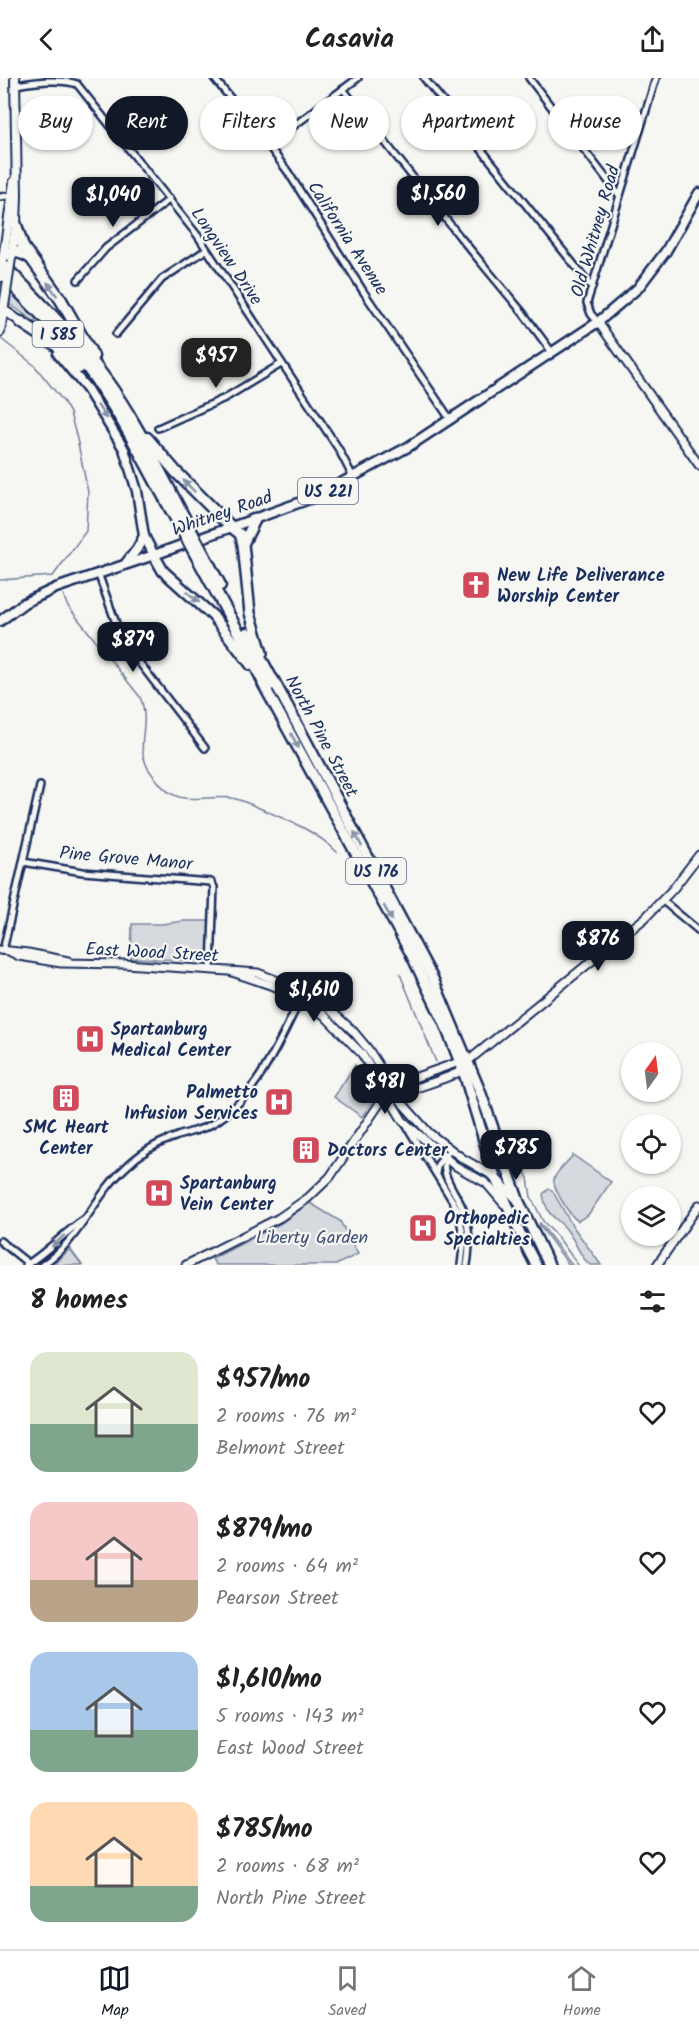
<!DOCTYPE html>
<meta charset="utf-8">
<style>
:root{--surface:#fff;--page:#f2f2f2;--text:#222;--muted:#767676;--line:#e0e0e0;--accent:#111827}
body{margin:0;font-family:Kalam,sans-serif;background:var(--page);color:var(--text);height:100vh;display:flex;flex-direction:column;font-size:22px;white-space:nowrap}
*{box-sizing:border-box;margin:0}
p{font-size:20px;color:var(--muted)}
.icon{flex:none;width:33px;height:33px;fill:none;stroke:currentColor;stroke-width:2;stroke-linecap:round;stroke-linejoin:round}
.map{position:relative;height:1187px;overflow:hidden}
.details{display:flex;flex-direction:column;background:var(--surface);flex:1}
.details>*{flex:none}
.banner{position:absolute;left:18px;top:18px;width:663px;height:54px;display:flex;gap:12px}
.needle{width:39px;rotate:14deg}
.buttons{position:absolute;left:621px;top:964px;display:grid;gap:12px}
.buttons a{display:grid;place-items:center;width:60px;height:60px;border-radius:50%;background:var(--surface);box-shadow:0 2px 4px #0004;font-size:30px}
.price{position:absolute;translate:-50% -51px;padding:0 14px;border-radius:12px;background:var(--accent);color:#fff;font-size:20px;line-height:39px;filter:drop-shadow(0 2px 3px #0008)}
.price::after{content:'';position:absolute;left:50%;top:36px;width:18px;height:14px;margin-left:-9px;background:inherit;clip-path:polygon(0 0,100% 0,50% 100%)}
.price.current{background:#222;color:#fff}
ul{padding:0;list-style:none}
li{display:flex;align-items:center;gap:18px;height:150px;padding:0 30px}
li span{display:grid;place-items:center;flex:none;width:168px;height:120px;border-radius:18px;color:#555}
li>.icon{margin-inline-start:auto}
span .icon{width:72px;height:72px;fill:#fffc;stroke-width:1}
li b{font-size:26px}
h2{display:flex;justify-content:space-between;align-items:center;height:72px;padding:0 30px;font-size:26px}
.pill{padding:0 21px;border-radius:27px;background:var(--surface);box-shadow:0 2px 4px #0004;font-size:21px;line-height:54px}
.pill.current{background:var(--accent);color:#fff}
header{display:flex;justify-content:space-between;align-items:center;height:78px;padding:0 30px;background:var(--surface);font-size:27px;font-weight:800}
.tabs{display:flex;justify-content:space-around;align-items:center;height:84px;border-top:2px solid var(--line);background:var(--surface);font-size:16px;color:var(--muted)}
.tabs a{display:grid;justify-items:center;gap:3px}
.tabs .current{color:var(--accent)}
.map>svg:first-child{display:block}
.green{fill:#d6d9dd;stroke:#78849e;stroke-width:1.5}
.lines{fill:none;stroke-linecap:round;stroke-linejoin:round}
.stream{stroke:#717e99;stroke-width:1.5}
.minor-casing{stroke:#1b2f5e;stroke-width:10}
.tertiary-casing{stroke:#1b2f5e;stroke-width:11}
.secondary-casing{stroke:#1b2f5e;stroke-width:12}
.primary-casing{stroke:#1b2f5e;stroke-width:13}
.trunk-casing{stroke:#1b2f5e;stroke-width:14}
.motorway-casing{stroke:#1b2f5e;stroke-width:15}
.minor{stroke:#f6f6f2;stroke-width:5}
.tertiary{stroke:#f6f6f2;stroke-width:7}
.secondary{stroke:#f6f6f2;stroke-width:8}
.primary{stroke:#f6f6f2;stroke-width:8}
.trunk{stroke:#f6f6f2;stroke-width:9}
.motorway{stroke:#f6f6f2;stroke-width:10}
.secondary-bridge-casing{stroke:#1b2f5e;stroke-width:12;stroke-linecap:butt}
.motorway-bridge-casing{stroke:#1b2f5e;stroke-width:15;stroke-linecap:butt}
.secondary-bridge{stroke:#f6f6f2;stroke-width:8}
.motorway-bridge{stroke:#f6f6f2;stroke-width:10}
.oneway{fill:#8892a8}
.labels{text-anchor:middle;stroke-width:4.5;stroke-linejoin:round;paint-order:stroke}
.shield{fill:#f6f6f2;stroke:#5d6b8a;stroke-width:1.5}
.shield-label{font-size:16px;font-weight:bold;fill:#1b2f5e}
.street-label{font-size:18px;fill:#1b2f5e;stroke:#f6f6f2}
.poi-label{font-size:18px;font-weight:bold;fill:#1b2f5e;stroke:#f6f6f2;text-anchor:start}
.park-label{font-size:18px;fill:#405177;stroke:#f6f6f2}
</style>
<header><svg class="icon" aria-label="back" viewBox="0 0 24 24"><path d="M15 5l-7 7 7 7"/></svg>Casavia<svg class="icon" aria-label="share" viewBox="0 0 24 24"><path d="M12 15V3M7 8l5-5 5 5M5 13v7h14v-7"/></svg></header>
<div class="map">
<svg width="699" height="1187" viewBox="0 0 699 1187">
<rect width="100%" height="100%" fill="#f6f6f2"/>
<filter id="ink" filterUnits="userSpaceOnUse"><feTurbulence type="fractalNoise" baseFrequency=".0167" numOctaves="2"/><feDisplacementMap in="SourceGraphic" scale="12" xChannelSelector="R" yChannelSelector="G"/><feConvolveMatrix kernelMatrix="1 2 1 2 8 2 1 2 1" color-interpolation-filters="sRGB"/></filter>
<g filter="url(#ink)">
<g class="green">
<polygon points="10,206 76,278 44,250 8,225"/>
<polygon points="184,843 210,843 208,883 131,880 132,846 162,846"/>
<polygon points="355,987 374,1017 373,1022 362,1039 334,1019"/>
<path d="M 573,1077 L 611,1104 L 588,1137 L 578,1143 C 570,1139 552,1109 554,1101 C 556,1093 568,1084 573,1077 Z"/>
<path d="M 549,1111 L 552,1112 L 572,1147 L 601,1187 L 590,1187 C 579,1178 576,1163 566,1151 C 562,1145 554,1141 549,1134 C 546,1129 544,1122 543,1116 Z"/>
<polygon points="310,1125 340,1143 358,1176 336,1187 216,1187 212,1181 281,1145"/>
<polygon points="540,1145 572,1187 569,1187 539,1147"/>
<polygon points="70,1171 82,1187 53,1187"/>
</g>
<g class="lines">
<g class="stream">
<polyline points="0,260 34,287 63,323 70,335 77,361 88,414 86,453 53,498"/>
<polyline points="0,502 53,498"/>
<path d="M 63,516 L 67,527 L 140,619 C 151,645 136,664 146,686 C 148,692 153,697 156,701 C 179,734 205,714 236,721 C 247,724 256,729 266,733 C 292,744 317,754 337,774"/>
<polyline points="400,896 436,984"/>
<polyline points="522,1089 528,1100 531,1119 543,1143 560,1162 578,1187"/>
</g>
<g class="minor-casing">
<g id="minor">
<polyline points="214,0 265,63 288,94 363,213 450,341"/>
<polyline points="424,0 592,209"/>
<polyline points="529,0 619,117"/>
<path d="M 16,7 C 35,4 60,0 77,6 L 198,158 L 338,370 L 353,399"/>
<polyline points="343,11 460,159 523,235 551,273"/>
<polyline points="268,67 358,0"/>
<polyline points="0,119 13,117"/>
<polyline points="78,202 106,170 170,121"/>
<polyline points="598,244 591,236 587,225 656,0"/>
<polyline points="116,256 162,201 206,172"/>
<polyline points="158,350 225,320 281,286"/>
<polyline points="98,495 122,562 205,670"/>
<polyline points="23,784 83,794 211,804 214,809 211,890"/>
<polyline points="663,823 699,853"/>
<polyline points="3,873 40,708"/>
<polyline points="406,1047 458,1132 464,1161 461,1187"/>
<path d="M 446,1080 C 439,1099 459,1117 464,1134 C 470,1151 470,1169 467,1187"/>
<polyline points="436,1095 438,1086 450,1072"/>
<polyline points="0,1163 29,1186"/>
<path d="M 26,1187 C 48,1174 64,1154 85,1141"/>
<path d="M 42,1187 C 80,1163 93,1119 125,1090 C 139,1076 157,1065 175,1059 C 185,1055 196,1053 206,1049 C 256,1025 278,965 302,918"/>
</g>
</g>
<g class="tertiary-casing">
<g id="tertiary">
<polyline points="598,244 699,387"/>
<polyline points="0,872 28,875 68,883"/>
<polyline points="11,874 19,878 61,885 125,886 258,895 299,911 328,930 353,953 368,971 404,1027 429,1055 462,1080 495,1099 517,1122"/>
<polyline points="232,894 279,910 300,921 324,937 362,976 403,1043 454,1087 486,1105 504,1126"/>
<path d="M 387,1017 C 402,1016 451,999 465,991 L 468,983 L 645,840 L 673,811 L 699,777"/>
<polyline points="186,1187 279,1140 308,1120 330,1099 388,1013 408,1002 462,983"/>
<polyline points="657,1187 699,1127"/>
</g>
</g>
<g class="secondary-casing">
<g id="secondary">
<polyline points="3,181 14,104"/>
<polyline points="10,187 16,147 17,117 15,0"/>
<polyline points="1,230 21,244"/>
<polyline points="0,254 6,215"/>
</g>
</g>
<g class="primary-casing">
<g id="primary">
<polyline points="58,276 87,311 124,371 137,413 144,458 154,477"/>
<polyline points="126,485 137,471 144,458"/>
<polyline points="0,543 24,525 56,510 154,477 315,419 408,369 598,244 638,210 666,173 699,115"/>
</g>
</g>
<g class="trunk-casing">
<g id="trunk">
<polyline points="231,449 240,456 243,466 250,535 262,575"/>
<polyline points="243,466 256,440"/>
<polyline points="154,477 163,493 213,538 251,587"/>
<polyline points="273,601 433,901 480,1013 519,1124 549,1187"/>
<polyline points="263,606 410,874 444,944 463,992 495,1099 524,1164 536,1187"/>
</g>
</g>
<g class="motorway-casing">
<g id="motorway">
<polyline points="16,147 23,169 61,222 93,278"/>
<path d="M 4,179 C 12,171 20,174 29,179"/>
<path d="M 2,186 C 39,223 76,260 106,302 C 138,346 161,397 187,445"/>
<path d="M 3,197 C 31,227 63,256 87,289 C 123,338 150,395 180,448"/>
<polyline points="21,244 56,267 79,290"/>
<polyline points="147,360 176,394 231,449"/>
<polyline points="204,477 220,507"/>
<polyline points="197,479 242,561 267,611"/>
<polyline points="247,555 275,607"/>
</g>
</g>
<use href="#minor" class="minor"/>
<use href="#tertiary" class="tertiary"/>
<use href="#secondary" class="secondary"/>
<use href="#primary" class="primary"/>
<use href="#trunk" class="trunk"/>
<use href="#motorway" class="motorway"/>
<g class="secondary-bridge-casing">
<g id="secondary-bridge">
<polyline points="1,199 3,181"/>
<polyline points="6,215 10,187"/>
</g>
</g>
<g class="motorway-bridge-casing">
<g id="motorway-bridge">
<polyline points="187,445 204,477"/>
<polyline points="180,448 197,479"/>
</g>
</g>
<use href="#secondary-bridge" class="secondary-bridge"/>
<use href="#motorway-bridge" class="motorway-bridge"/>
</g>
<defs><path id="oneway-solid" d="M-6-.8H1V-3.2L6.5 0L1 3.2V.8H-6Z" transform="scale(1.5)"/></defs>
<g class="oneway">
<use href="#oneway-solid" transform="translate(52 211) rotate(-126)"/>
<use href="#oneway-solid" transform="translate(102 334) rotate(56)"/>
<use href="#oneway-solid" transform="translate(189 408) rotate(-134)"/>
<use href="#oneway-solid" transform="translate(193 519) rotate(41)"/>
<use href="#oneway-solid" transform="translate(295 663) rotate(62)"/>
<use href="#oneway-solid" transform="translate(358 761) rotate(-118)"/>
<use href="#oneway-solid" transform="translate(388 835) rotate(61)"/>
<use href="#oneway-solid" transform="translate(58 1163) rotate(138)"/>
</g>
</g>
<defs>
<g id="church-square" transform="scale(1.5)"><rect x="-9" y="-9" width="18" height="18" rx="4" fill="#d1495b" stroke="#f6f6f2"/><path d="M-1.2-6h2.4v3.5h3.3v2.4h-3.3V6h-2.4V-.1h-3.3v-2.4h3.3Z" fill="#fff"/></g>
<g id="hospital-square" transform="scale(1.5)"><rect x="-9" y="-9" width="18" height="18" rx="4" fill="#d1495b" stroke="#f6f6f2"/><path d="M-5-5h3v3.5h4V-5h3V5h-3V1.5h-4V5h-3Z" fill="#fff"/></g>
<g id="building-square" transform="scale(1.5)"><rect x="-9" y="-9" width="18" height="18" rx="4" fill="#d1495b" stroke="#f6f6f2"/><path d="M-4-6H4V6H1V3H-1V6H-4ZM-2.5-4.3h1.7v1.8h-1.7ZM.8-4.3h1.7v1.8H.8ZM-2.5-1h1.7V.8h-1.7ZM.8-1h1.7V.8H.8Z" fill="#fff"/></g>
</defs>
<g fill-rule="evenodd">
<use href="#church-square" x="476" y="507"/>
<use href="#hospital-square" x="90" y="961"/>
<use href="#building-square" x="66" y="1020"/>
<use href="#hospital-square" x="279" y="1024"/>
<use href="#building-square" x="306" y="1072"/>
<use href="#hospital-square" x="159" y="1115"/>
<use href="#hospital-square" x="423" y="1150"/>
</g>
<g class="labels">
<g class="shield">
<rect x="32.5" y="243" width="51" height="26" rx="4.5"/>
<rect x="298" y="400" width="60" height="26" rx="4.5"/>
<rect x="346" y="780" width="60" height="26" rx="4.5"/>
</g>
<g class="shield-label">
<text x="58" y="262">I 585</text>
<text x="328" y="419">US 221</text>
<text x="376" y="799">US 176</text>
</g>
<g class="street-label">
<text transform="translate(595 153) rotate(-74)" y="6">Old Whitney Road</text>
<text transform="translate(348 160) rotate(57)" y="6">California Avenue</text>
<text transform="translate(227 178) rotate(56)" y="6">Longview Drive</text>
<text transform="translate(222 435) rotate(-19)" y="6">Whitney Road</text>
<text transform="translate(322 658) rotate(62)" y="6">North Pine Street</text>
<text transform="translate(126 780) rotate(5)" y="6">Pine Grove Manor</text>
<text transform="translate(152 874) rotate(3)" y="6">East Wood Street</text>
</g>
<g class="poi-label">
<text x="497" y="503">New Life Deliverance<tspan x="497" dy="21">Worship Center</tspan></text>
<text x="111" y="957">Spartanburg<tspan x="111" dy="21">Medical Center</tspan></text>
<text x="258" y="1020" text-anchor="end">Palmetto<tspan x="258" dy="21">Infusion Services</tspan></text>
<text x="66" y="1055" text-anchor="middle">SMC Heart<tspan x="66" dy="21">Center</tspan></text>
<text x="327" y="1078">Doctors Center</text>
<text x="180" y="1111">Spartanburg<tspan x="180" dy="21">Vein Center</tspan></text>
<text x="444" y="1146">Orthopedic<tspan x="444" dy="21">Specialties</tspan></text>
</g>
<g class="park-label">
<text x="312" y="1165">Liberty Garden</text>
</g>
</g>
</svg>
<div class="buttons">
<a><svg class="needle" viewBox="-14 -14 28 28"><path d="M0-13l5 13h-10z" fill="#e53935"/><path d="M0 13l5-13h-10z" fill="#767676"/></svg></a>
<a><svg class="icon" aria-label="locate" viewBox="0 0 24 24"><circle cx="12" cy="12" r="6"/><path d="M12 2v4M12 18v4M2 12h4M18 12h4"/></svg></a>
<a><svg class="icon" aria-label="layers" viewBox="0 0 24 24"><path d="M12 4l9 5-9 5-9-5zM3 14l9 5 9-5"/></svg></a>
</div>
<b class="price" style="left:438px;top:149px">$1,560</b>
<b class="price" style="left:113px;top:150px">$1,040</b>
<b class="price current" style="left:216px;top:311px">$957</b>
<b class="price" style="left:133px;top:595px">$879</b>
<b class="price" style="left:598px;top:894px">$876</b>
<b class="price" style="left:314px;top:945px">$1,610</b>
<b class="price" style="left:385px;top:1037px">$981</b>
<b class="price" style="left:516px;top:1103px">$785</b>
<div class="banner">
<a class="pill">Buy</a>
<a class="pill current">Rent</a>
<a class="pill">Filters</a>
<a class="pill">New</a>
<a class="pill">Apartment</a>
<a class="pill">House</a>
</div>
</div>
<section class="details">
<h2>8 homes<svg class="icon" aria-label="filters" viewBox="0 0 24 24"><path d="M4 7h16M4 17h16"/><circle cx="9" cy="7" r="2"/><circle cx="15" cy="17" r="2"/></svg></h2>
<ul>
<li><span style="background:linear-gradient(#dfe7d0 60%,#7fa58c 0)"><svg class="icon" aria-label="home" viewBox="0 0 24 24"><path d="M3 11l9-7 9 7M6 9v11h12V9"/></svg></span><div><b>$957/mo</b><p>2 rooms · 76 m²</p><p>Belmont Street</p></div><svg class="icon" aria-label="heart" viewBox="0 0 24 24"><path d="M12 20l-8-8c-3-5 5-10 8-4 3-6 11-1 8 4z"/></svg></li>
<li><span style="background:linear-gradient(#f6c9c9 65%,#b9a48a 0)"><svg class="icon" aria-label="home" viewBox="0 0 24 24"><path d="M3 11l9-7 9 7M6 9v11h12V9"/></svg></span><div><b>$879/mo</b><p>2 rooms · 64 m²</p><p>Pearson Street</p></div><svg class="icon" aria-label="heart" viewBox="0 0 24 24"><path d="M12 20l-8-8c-3-5 5-10 8-4 3-6 11-1 8 4z"/></svg></li>
<li><span style="background:linear-gradient(#a9c7e8 65%,#7fa58c 0)"><svg class="icon" aria-label="home" viewBox="0 0 24 24"><path d="M3 11l9-7 9 7M6 9v11h12V9"/></svg></span><div><b>$1,610/mo</b><p>5 rooms · 143 m²</p><p>East Wood Street</p></div><svg class="icon" aria-label="heart" viewBox="0 0 24 24"><path d="M12 20l-8-8c-3-5 5-10 8-4 3-6 11-1 8 4z"/></svg></li>
<li><span style="background:linear-gradient(#ffd9b3 70%,#7fa58c 0)"><svg class="icon" aria-label="home" viewBox="0 0 24 24"><path d="M3 11l9-7 9 7M6 9v11h12V9"/></svg></span><div><b>$785/mo</b><p>2 rooms · 68 m²</p><p>North Pine Street</p></div><svg class="icon" aria-label="heart" viewBox="0 0 24 24"><path d="M12 20l-8-8c-3-5 5-10 8-4 3-6 11-1 8 4z"/></svg></li>
</ul>
</section>
<nav class="tabs">
<a class="current"><svg class="icon" aria-label="map" viewBox="0 0 24 24"><path d="M3 6l6-2 6 2 6-2v14l-6 2-6-2-6 2zM9 4v14M15 6v14"/></svg>Map</a>
<a><svg class="icon" aria-label="saved" viewBox="0 0 24 24"><path d="M7 4h10v16l-5-4-5 4z"/></svg>Saved</a>
<a><svg class="icon" aria-label="home" viewBox="0 0 24 24"><path d="M3 11l9-7 9 7M6 9v11h12V9"/></svg>Home</a>
</nav>
